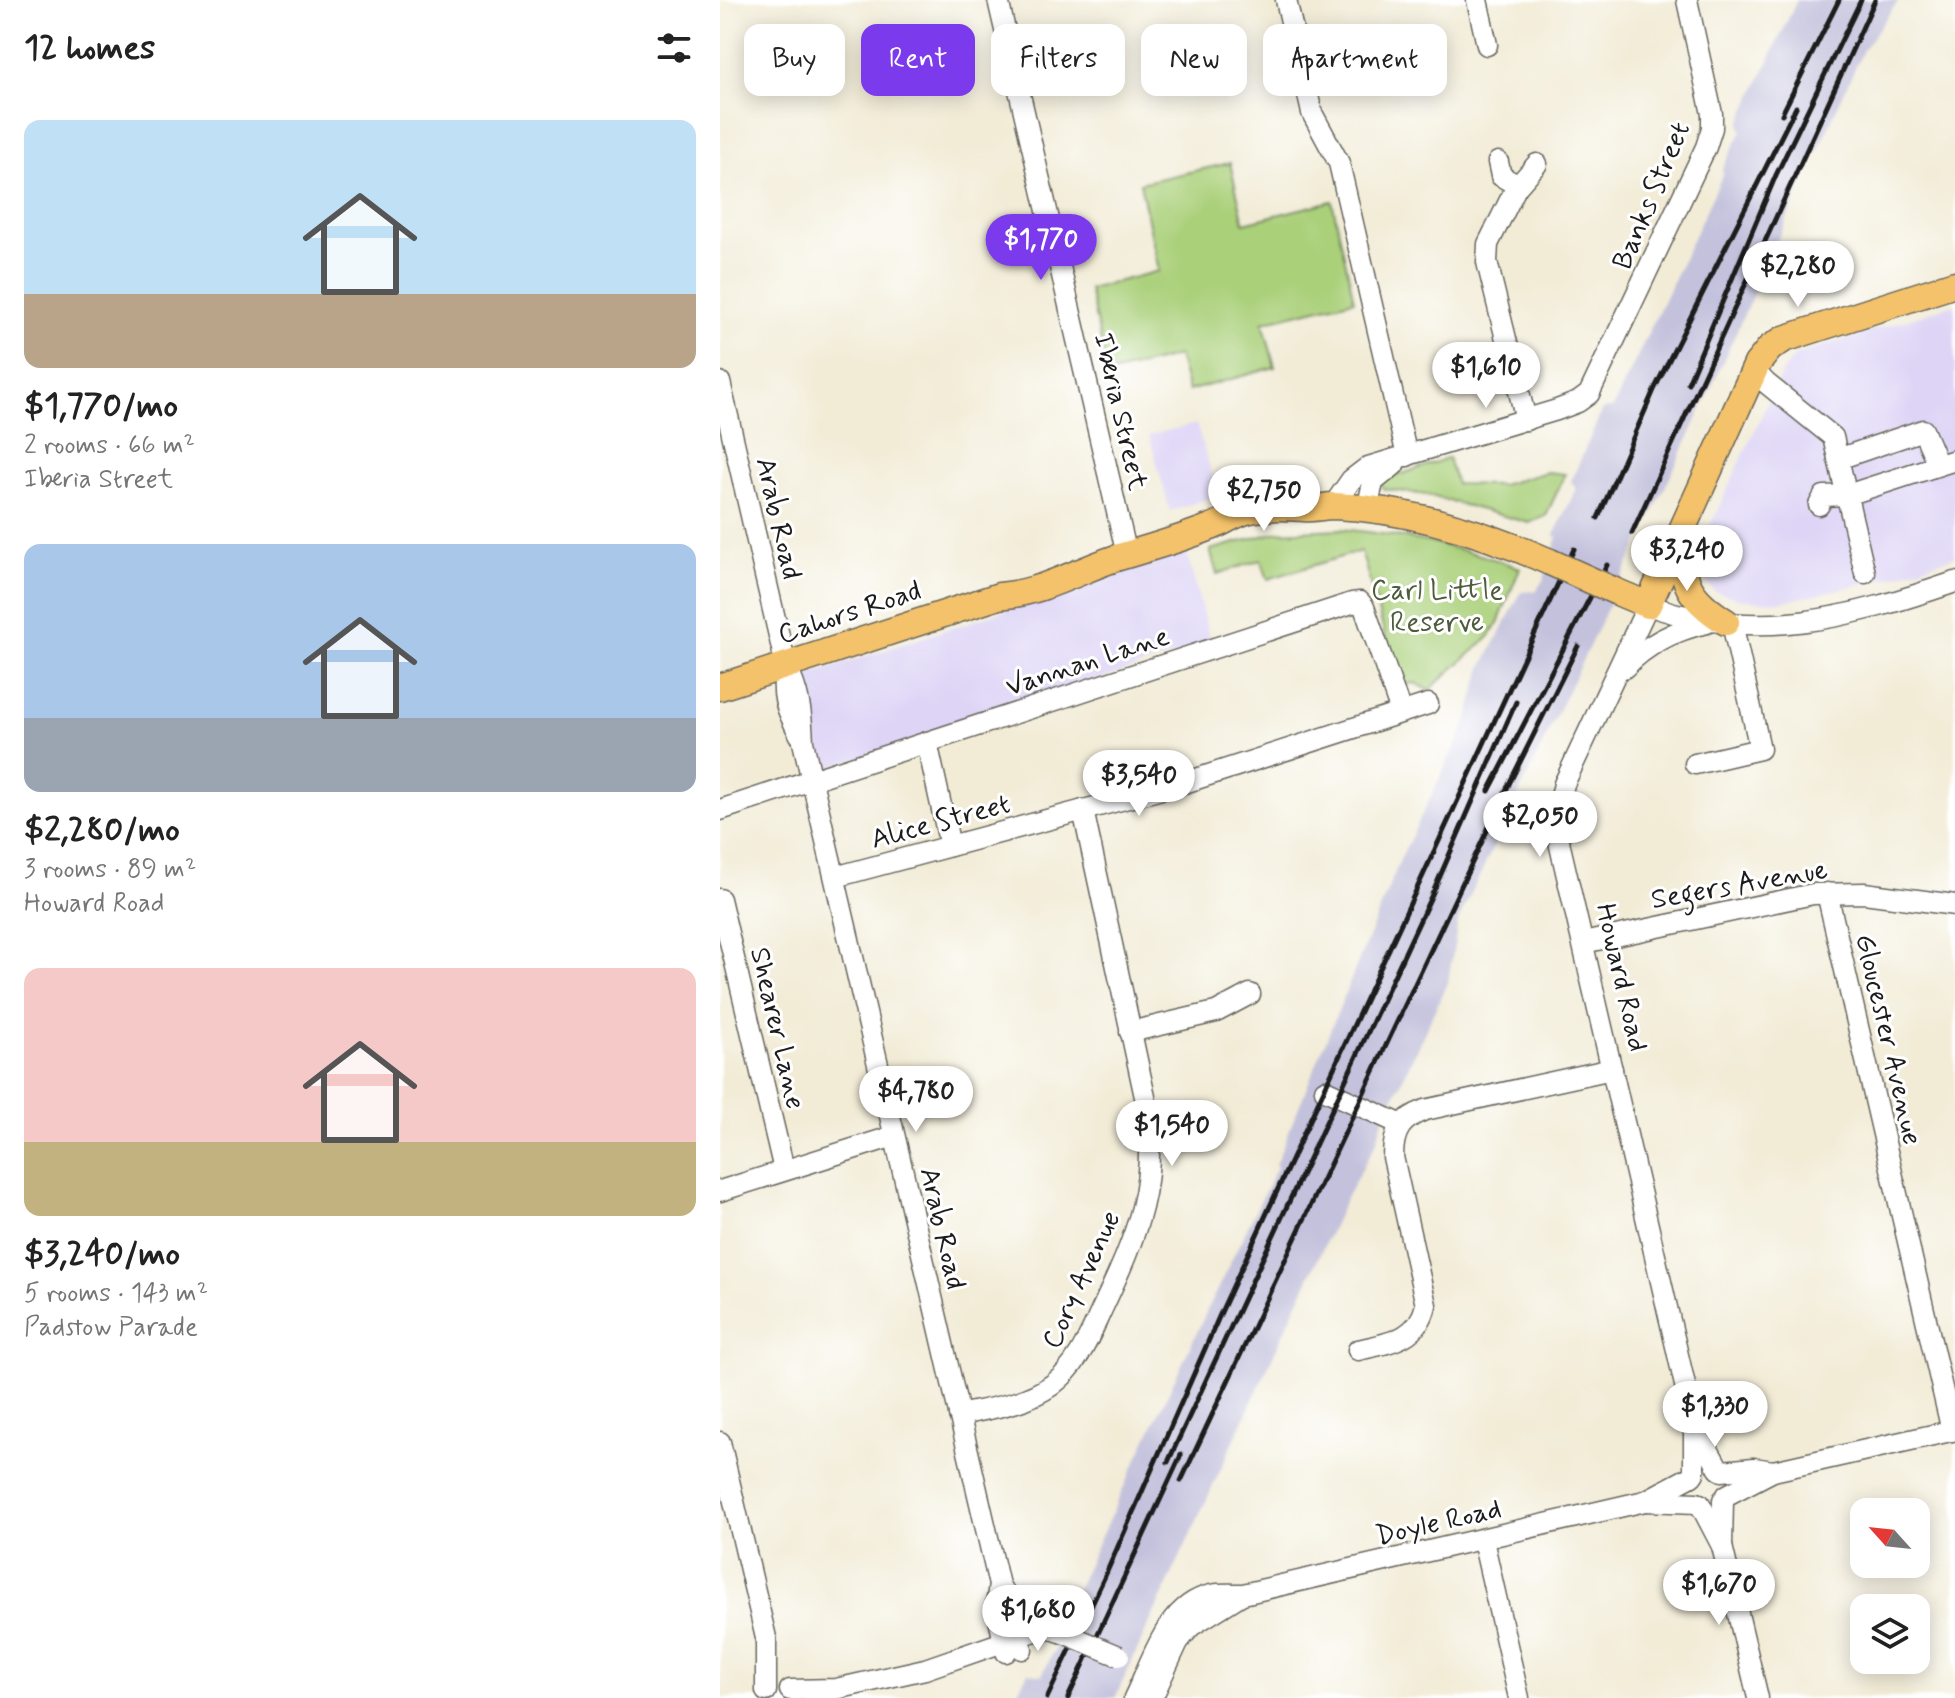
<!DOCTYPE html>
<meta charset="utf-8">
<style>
:root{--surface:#fff;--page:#f6f6f6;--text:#222;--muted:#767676;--accent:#7c3aed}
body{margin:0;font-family:Mynerve,sans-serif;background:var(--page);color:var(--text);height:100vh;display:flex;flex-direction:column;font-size:30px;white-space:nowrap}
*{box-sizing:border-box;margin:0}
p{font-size:26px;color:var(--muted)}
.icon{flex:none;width:44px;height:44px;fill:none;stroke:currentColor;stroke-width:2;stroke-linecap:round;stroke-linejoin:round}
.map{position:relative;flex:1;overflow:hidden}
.drawer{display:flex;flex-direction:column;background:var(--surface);width:720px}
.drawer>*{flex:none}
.hud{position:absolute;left:24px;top:24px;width:760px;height:72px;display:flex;gap:16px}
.needle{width:52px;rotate:297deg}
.tools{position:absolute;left:1130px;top:1498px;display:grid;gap:16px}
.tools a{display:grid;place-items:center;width:80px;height:80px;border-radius:16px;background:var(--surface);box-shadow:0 4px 20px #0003;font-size:40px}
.price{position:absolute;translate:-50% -68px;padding:0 18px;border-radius:28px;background:#fff;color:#222;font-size:26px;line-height:52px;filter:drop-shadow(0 2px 4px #0008)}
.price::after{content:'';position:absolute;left:50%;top:48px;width:24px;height:18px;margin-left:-12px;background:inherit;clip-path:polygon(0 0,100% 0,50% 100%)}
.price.current{background:var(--accent);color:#fff}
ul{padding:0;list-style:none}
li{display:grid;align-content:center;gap:16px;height:424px;padding:0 24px}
li span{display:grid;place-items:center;height:248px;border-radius:16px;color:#555}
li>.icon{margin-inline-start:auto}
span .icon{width:144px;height:144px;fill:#fffc;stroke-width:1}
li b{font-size:34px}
h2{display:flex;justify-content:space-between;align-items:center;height:96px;padding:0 24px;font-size:34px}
.pill{padding:0 28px;border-radius:16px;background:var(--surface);box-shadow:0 4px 20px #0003;font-size:28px;line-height:72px}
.pill.current{background:var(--accent);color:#fff}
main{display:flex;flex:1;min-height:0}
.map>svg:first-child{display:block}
.built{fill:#ded5f6}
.industrial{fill:#c3c1dc}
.green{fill:#aad07a;stroke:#63764b;stroke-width:2}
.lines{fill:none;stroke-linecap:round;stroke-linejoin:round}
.minor-casing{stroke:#67655d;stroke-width:23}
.major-casing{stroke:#67655d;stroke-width:29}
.minor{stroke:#fff;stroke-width:20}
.major{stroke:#f4c26a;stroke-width:26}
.rail{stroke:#1c1c1c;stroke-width:5}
.minor-bridge-casing{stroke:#67655d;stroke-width:23;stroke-linecap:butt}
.major-bridge-casing{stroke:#67655d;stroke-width:29;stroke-linecap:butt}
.minor-bridge{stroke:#fff;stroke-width:20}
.major-bridge{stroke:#f4c26a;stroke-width:26}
.labels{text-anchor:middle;stroke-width:6;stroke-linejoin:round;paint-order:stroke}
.street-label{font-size:28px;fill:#1c1c1c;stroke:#fff}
.park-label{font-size:28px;fill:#4e5b3d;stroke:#fff}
</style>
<main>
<section class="drawer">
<h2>12 homes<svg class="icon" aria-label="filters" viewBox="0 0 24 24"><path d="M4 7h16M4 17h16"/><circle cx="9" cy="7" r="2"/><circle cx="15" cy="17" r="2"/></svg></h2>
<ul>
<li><span style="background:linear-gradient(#bfe0f5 70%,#b9a48a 0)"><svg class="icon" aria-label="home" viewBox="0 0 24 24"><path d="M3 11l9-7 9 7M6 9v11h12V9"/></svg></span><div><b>$1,770/mo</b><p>2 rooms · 66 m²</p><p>Iberia Street</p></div></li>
<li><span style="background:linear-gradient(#a9c7e8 70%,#9aa5b1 0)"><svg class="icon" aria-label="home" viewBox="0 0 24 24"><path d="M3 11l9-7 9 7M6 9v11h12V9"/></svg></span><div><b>$2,280/mo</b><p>3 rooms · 89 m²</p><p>Howard Road</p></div></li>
<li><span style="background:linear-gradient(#f6c9c9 70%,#c2b280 0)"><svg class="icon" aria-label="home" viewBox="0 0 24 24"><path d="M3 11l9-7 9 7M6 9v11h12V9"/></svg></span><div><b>$3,240/mo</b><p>5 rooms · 143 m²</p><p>Padstow Parade</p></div></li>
</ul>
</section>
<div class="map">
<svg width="1235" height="1698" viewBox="0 0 1235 1698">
<rect width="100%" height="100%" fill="#fff"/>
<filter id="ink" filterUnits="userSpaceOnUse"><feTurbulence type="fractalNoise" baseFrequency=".0125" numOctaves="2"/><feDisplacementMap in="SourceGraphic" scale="16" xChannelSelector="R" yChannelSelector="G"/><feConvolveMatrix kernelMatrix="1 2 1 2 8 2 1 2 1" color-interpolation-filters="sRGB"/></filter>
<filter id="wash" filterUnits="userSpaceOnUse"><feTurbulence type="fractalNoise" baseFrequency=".006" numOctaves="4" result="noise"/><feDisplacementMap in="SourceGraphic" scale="32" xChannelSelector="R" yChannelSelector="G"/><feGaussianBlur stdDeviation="1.8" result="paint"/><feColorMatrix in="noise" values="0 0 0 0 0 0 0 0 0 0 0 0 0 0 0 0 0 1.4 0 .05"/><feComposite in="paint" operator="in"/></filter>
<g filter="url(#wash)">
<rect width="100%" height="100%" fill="#f2ecd7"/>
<g class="built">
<polygon points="1235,304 1235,556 1168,578 1071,600 1047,602 1020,599 994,591 981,574 982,543 1062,372 1076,355"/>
<polygon points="476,424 499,495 450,511 429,435"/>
<polygon points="466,550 491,643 104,769 84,677"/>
</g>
<polygon class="industrial" points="1077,0 1179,0 1143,50 1098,150 1084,169 1087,174 971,433 738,921 728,982 661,1125 657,1141 625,1200 395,1698 294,1698 308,1672 322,1675 352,1615 346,1611 492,1300 557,1167 555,1165 680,860 747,722 762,668 801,592 816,591 824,579 838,537 834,535 856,489 851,481 883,409 893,408 1003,174 1002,169 1022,131 1020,123"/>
<g class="green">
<polygon points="510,163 524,223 612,201 634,300 543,322 555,367 468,391 458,356 388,374 369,289 439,271 420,183"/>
<polygon points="728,458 736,484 781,485 827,472 845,474 826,516 809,523 707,495 664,489 661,485 664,480"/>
<path d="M 621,529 C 682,535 742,547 800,568 L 778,623 L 769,637 L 709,690 L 695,683 L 683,685 L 678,680 L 641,551 L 548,579 L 541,560 L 497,574 L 490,550 L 557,532 Z"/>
</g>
</g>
<g filter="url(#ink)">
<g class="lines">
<g class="minor-casing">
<g id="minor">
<polyline points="278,0 407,555"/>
<polyline points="566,0 592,113 619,163 687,456"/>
<polyline points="757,0 767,45"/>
<polyline points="778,162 781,176 795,184 796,188 768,244 767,262 806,420"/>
<polyline points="796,188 817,164"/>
<polyline points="1034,370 1046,383 1113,437 1145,573"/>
<path d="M 0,382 L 66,666 C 79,691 82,714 83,742 L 279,1585 L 291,1605 L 302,1649"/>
<polyline points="1118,459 1203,430 1218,465"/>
<polyline points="1099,505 1104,496 1127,495 1235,460"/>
<polyline points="613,506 631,480 648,467 837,410 858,402 869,394 986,147 992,128 992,114 967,0"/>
<polyline points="647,510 653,482 674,465"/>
<path d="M 66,666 C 60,696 66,709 80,735"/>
<path d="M 904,668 C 927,644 955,630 987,623"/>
<polyline points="207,742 230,846"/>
<polyline points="975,764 1040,749 1012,623"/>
<polyline points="0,810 632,603 640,602 644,607 681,712"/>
<polyline points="115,877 464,783 708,704"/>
<polyline points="1107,893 1232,1431"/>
<polyline points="0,899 64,1170"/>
<polyline points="863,943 1093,894 1144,893 1235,905"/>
<polyline points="410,1032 496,1012 530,994"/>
<polyline points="605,1090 680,1124"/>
<polyline points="0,1191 174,1136"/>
<path d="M 638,1350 C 668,1343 698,1340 706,1305 L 673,1157 C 673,1131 681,1119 705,1110 L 892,1069"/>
<path d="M 239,1415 C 272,1408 305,1404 332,1385 C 358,1366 369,1337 382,1309 C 418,1232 439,1183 425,1097 L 363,810"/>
<polyline points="974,1424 974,1473"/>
<polyline points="0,1442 46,1638 46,1691"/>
<path d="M 999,1469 L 974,1424 L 840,846 L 836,818 L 844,784 L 928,605 C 1036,644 1130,618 1235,582"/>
<polyline points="1002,1471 1034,1468 1053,1471"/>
<polyline points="1007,1495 1053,1471 1235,1430"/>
<polyline points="925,1501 977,1503"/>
<polyline points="980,1504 1002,1546 1038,1698"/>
<polyline points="763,1540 799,1698"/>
<polyline points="1002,1546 1003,1500"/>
<polyline points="279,1585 276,1605 286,1652"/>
<polyline points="70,1690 116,1689 205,1669 315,1631 332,1629 346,1634"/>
<path d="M 414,1698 C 432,1662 446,1605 491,1595 C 501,1593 512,1594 523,1594 L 925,1501 L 972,1476"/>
<polyline points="432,1698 458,1642 471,1626 519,1596"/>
</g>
</g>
<g class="major-casing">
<g id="major">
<path d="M 964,539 C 959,582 970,599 1006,622"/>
<polyline points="897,592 928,605 1037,364 1050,348 1064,339 1235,284"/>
<path d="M 0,687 L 279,596 C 322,593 359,570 399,557 C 430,548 461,539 491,527 C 505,522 515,513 530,510 C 550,506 563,507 584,508 C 594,509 604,506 614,506 C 689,509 762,532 830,562"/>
</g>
</g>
<use href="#minor" class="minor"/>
<use href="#major" class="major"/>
<g class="rail">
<polyline points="1062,114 1119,0"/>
<polyline points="968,383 1056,175 1141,0"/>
<polyline points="878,518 934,390 1076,107"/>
<polyline points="912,533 1155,0"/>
<polyline points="769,791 887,565"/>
<polyline points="448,1462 714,890 796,702"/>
<polyline points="461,1481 790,782 858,646"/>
<polyline points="327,1698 385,1576 502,1310 854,549"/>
<polyline points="348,1698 461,1455"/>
</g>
<g class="minor-bridge-casing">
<polyline id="minor-bridge" points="346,1634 399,1656"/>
</g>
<g class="major-bridge-casing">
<polyline id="major-bridge" points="830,562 897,592"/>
</g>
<use href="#minor-bridge" class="minor-bridge"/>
<use href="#major-bridge" class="major-bridge"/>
</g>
</g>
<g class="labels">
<g class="street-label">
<text transform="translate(930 195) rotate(-67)" y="10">Banks Street</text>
<text transform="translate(402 411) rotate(77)" y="10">Iberia Street</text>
<text transform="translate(60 518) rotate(77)" y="10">Arab Road</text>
<text transform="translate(129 611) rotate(-18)" y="10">Cahors Road</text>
<text transform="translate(367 660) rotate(-18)" y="10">Vannan Lane</text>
<text transform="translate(220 820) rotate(-15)" y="10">Alice Street</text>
<text transform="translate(1019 883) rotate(-10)" y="10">Segers Avenue</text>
<text transform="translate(903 977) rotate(77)" y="10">Howard Road</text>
<text transform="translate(59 1028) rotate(77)" y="10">Shearer Lane</text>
<text transform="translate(1170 1039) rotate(77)" y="10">Gloucester Avenue</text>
<text transform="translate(224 1228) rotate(77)" y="10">Arab Road</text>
<text transform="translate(360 1279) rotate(-65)" y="10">Cory Avenue</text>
<text transform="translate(718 1521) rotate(-13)" y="10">Doyle Road</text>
</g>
<g class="park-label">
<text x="717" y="599">Carl Little<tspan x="717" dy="32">Reserve</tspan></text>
</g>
</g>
</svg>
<div class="tools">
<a><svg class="needle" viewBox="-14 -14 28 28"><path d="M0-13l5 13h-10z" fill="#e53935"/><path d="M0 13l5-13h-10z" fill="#767676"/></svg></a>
<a><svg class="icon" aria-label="layers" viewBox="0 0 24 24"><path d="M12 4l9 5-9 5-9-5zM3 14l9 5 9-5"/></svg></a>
</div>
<b class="price current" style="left:321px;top:282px">$1,770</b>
<b class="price" style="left:1078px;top:309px">$2,280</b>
<b class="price" style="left:766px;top:410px">$1,610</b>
<b class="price" style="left:544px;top:533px">$2,750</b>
<b class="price" style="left:967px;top:593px">$3,240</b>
<b class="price" style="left:419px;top:818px">$3,540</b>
<b class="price" style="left:820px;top:859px">$2,050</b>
<b class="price" style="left:196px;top:1134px">$4,780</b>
<b class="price" style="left:452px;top:1168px">$1,540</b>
<b class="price" style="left:995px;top:1449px">$1,330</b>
<b class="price" style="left:999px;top:1627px">$1,670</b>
<b class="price" style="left:318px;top:1653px">$1,680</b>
<div class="hud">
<a class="pill">Buy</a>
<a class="pill current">Rent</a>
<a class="pill">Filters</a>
<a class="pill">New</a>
<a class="pill">Apartment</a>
</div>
</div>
</main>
